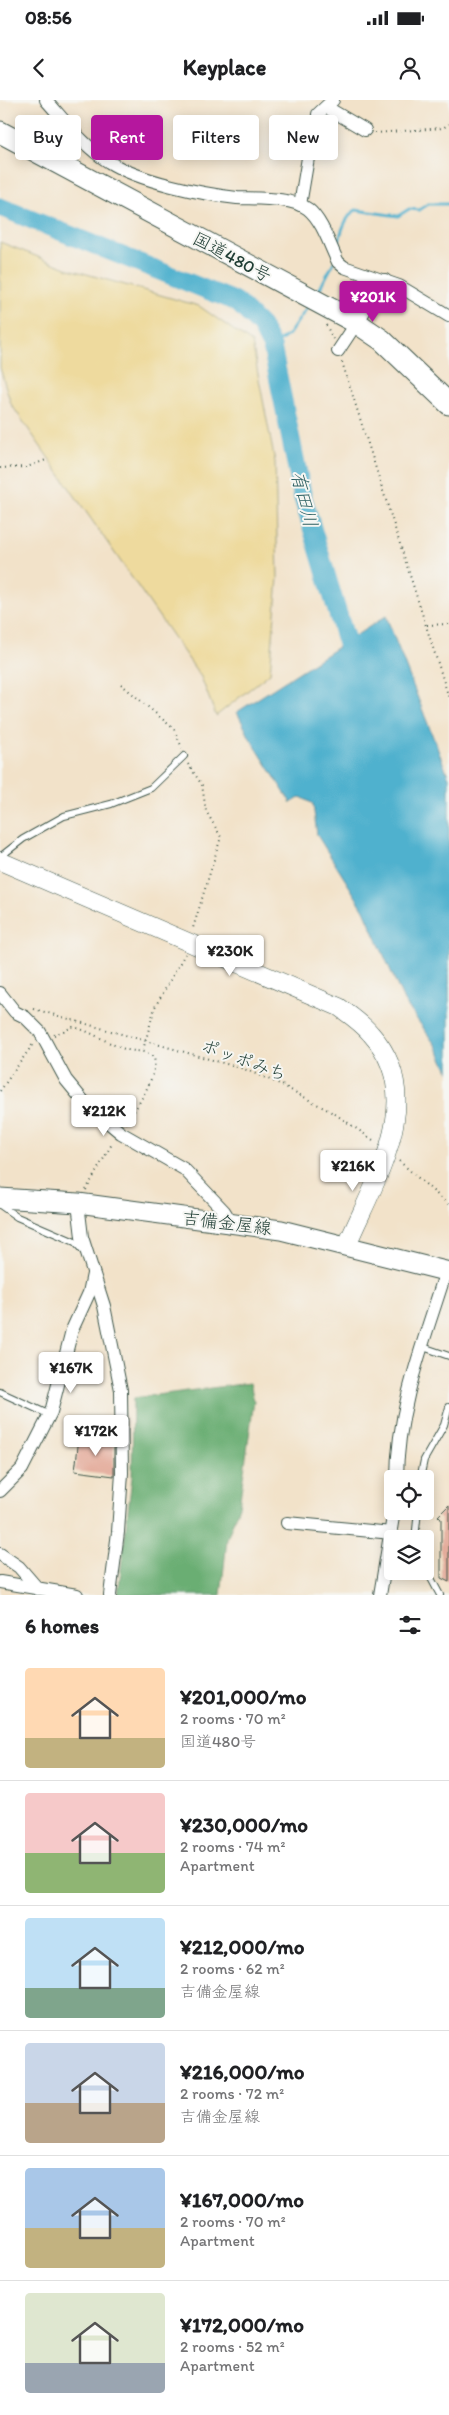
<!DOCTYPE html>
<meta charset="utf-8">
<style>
:root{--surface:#fff;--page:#f2f2f2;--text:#202124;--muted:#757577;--line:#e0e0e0;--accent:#b5179e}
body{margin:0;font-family:Itim,"Klee One",sans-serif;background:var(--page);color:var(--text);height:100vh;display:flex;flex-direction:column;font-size:19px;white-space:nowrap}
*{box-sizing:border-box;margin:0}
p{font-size:16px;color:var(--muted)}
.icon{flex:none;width:28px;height:28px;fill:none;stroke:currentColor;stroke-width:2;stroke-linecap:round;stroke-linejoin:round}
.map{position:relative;height:1495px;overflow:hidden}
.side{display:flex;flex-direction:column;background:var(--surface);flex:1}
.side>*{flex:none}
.hud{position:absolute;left:15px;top:15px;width:420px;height:45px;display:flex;gap:10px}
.fabs{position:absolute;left:384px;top:1370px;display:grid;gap:10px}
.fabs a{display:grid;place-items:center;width:50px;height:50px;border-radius:5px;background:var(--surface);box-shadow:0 2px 12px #0003;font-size:25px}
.price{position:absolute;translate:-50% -42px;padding:0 11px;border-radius:5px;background:#fff;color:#222;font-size:16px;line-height:32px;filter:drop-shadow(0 1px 2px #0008)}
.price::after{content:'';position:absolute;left:50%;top:30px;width:15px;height:11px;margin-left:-8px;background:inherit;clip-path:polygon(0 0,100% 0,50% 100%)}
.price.selected{background:var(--accent);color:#fff}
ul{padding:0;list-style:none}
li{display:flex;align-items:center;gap:15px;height:125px;padding:0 25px}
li+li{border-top:1px solid var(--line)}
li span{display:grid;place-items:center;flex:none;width:140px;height:100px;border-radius:5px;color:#555}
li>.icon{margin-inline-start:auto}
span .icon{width:60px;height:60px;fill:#fffc;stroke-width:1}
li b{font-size:21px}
h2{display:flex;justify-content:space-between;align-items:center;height:60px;padding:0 25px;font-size:21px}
.tag{padding:0 18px;border-radius:5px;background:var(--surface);box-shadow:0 2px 12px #0003;font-size:18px;line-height:45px}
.tag.selected{background:var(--accent);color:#fff}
.status{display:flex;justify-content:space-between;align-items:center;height:35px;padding:0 25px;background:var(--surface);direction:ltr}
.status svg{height:14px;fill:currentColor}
header{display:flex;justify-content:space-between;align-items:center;height:65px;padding:0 25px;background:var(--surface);font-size:22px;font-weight:700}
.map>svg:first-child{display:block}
.forest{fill:#6aae73;stroke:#447654}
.sand{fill:#eeda9e;stroke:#868c69}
.water{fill:#50b1ce;stroke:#387781}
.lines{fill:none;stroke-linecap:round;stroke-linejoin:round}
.stream{stroke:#50b1ce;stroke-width:3}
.river{stroke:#50b1ce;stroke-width:19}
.building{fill:#e4ac9b}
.lane-casing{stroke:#3f564a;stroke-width:8}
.street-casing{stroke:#3f564a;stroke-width:14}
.secondary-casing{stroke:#3f564a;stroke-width:19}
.primary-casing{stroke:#3f564a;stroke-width:21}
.highway-casing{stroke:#3f564a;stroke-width:23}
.path{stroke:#3f564a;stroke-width:2;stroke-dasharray:1 4;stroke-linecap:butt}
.lane{stroke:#fff;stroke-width:6}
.street{stroke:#fff;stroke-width:12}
.secondary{stroke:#fff;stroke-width:18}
.primary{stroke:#fff;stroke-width:19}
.highway{stroke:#fff;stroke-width:21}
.labels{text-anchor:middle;stroke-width:4;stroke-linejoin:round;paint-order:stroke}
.street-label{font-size:18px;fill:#1f3d34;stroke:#f6f6f2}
.water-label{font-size:19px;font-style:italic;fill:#2e6062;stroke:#f6f6f2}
</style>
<div class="status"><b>08:56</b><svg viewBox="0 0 49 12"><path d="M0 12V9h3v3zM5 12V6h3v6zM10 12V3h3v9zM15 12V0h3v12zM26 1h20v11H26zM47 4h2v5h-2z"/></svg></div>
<header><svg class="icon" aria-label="back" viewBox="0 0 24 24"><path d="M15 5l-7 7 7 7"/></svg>Keyplace<svg class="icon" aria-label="person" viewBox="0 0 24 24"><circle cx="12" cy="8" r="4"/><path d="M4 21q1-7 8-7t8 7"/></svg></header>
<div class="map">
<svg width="449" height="1495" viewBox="0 0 449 1495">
<rect width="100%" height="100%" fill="#f6f6f2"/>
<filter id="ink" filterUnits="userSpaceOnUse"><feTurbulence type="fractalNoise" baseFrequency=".02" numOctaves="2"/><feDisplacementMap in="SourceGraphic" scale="10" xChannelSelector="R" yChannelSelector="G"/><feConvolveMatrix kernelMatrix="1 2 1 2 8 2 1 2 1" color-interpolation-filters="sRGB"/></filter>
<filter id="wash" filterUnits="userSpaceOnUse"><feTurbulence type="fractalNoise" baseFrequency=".0096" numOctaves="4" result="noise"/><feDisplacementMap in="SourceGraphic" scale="20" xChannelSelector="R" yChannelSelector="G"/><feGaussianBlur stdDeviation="1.12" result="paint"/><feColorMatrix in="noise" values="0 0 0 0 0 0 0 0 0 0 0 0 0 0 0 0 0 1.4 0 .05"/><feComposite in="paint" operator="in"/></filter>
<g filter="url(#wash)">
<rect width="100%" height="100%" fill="#f2e2c9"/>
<polygon class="forest" points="250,1283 254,1301 239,1406 227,1439 221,1495 118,1495 132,1377 133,1298"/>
<polygon class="sand" points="0,142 69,169 199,206 252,243 275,362 278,478 270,573 216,616 201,577 11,304 0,268"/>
<polygon class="water" points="386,516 449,678 449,972 436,946 404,901 364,810 317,735 313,704 301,697 291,703 250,638 237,612"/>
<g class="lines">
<g class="stream">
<path d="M 337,149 C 340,136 344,117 356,110 L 398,116 L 409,109 L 419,110 L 428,104 L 449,104"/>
<polyline points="317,194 334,162"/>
<polyline points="272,247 289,234 309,205"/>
</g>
<polyline class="river" points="0,107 237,202 261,226 272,247 303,398 354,567"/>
</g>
<g id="blocks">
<g class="building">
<polygon points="79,1338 114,1342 114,1376 75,1371"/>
<polygon points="449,1405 449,1482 441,1478 441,1419 438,1416"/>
</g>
</g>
</g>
<g filter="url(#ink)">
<use href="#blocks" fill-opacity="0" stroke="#3f564a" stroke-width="1"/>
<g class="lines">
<g class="lane-casing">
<g id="lane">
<polyline points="0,757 23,739 64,716 111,704 151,688 184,656"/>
<polyline points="0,1105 17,1117 75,1142 83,1151"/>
<polyline points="423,1247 449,1256"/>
<polyline points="0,1292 50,1315"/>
<polyline points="420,1379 424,1360 444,1325 449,1307"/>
<polyline points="415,1439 418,1411"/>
<polyline points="425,1467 440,1495"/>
</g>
</g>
<g class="street-casing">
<g id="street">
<path d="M 46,0 C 65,21 84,47 109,62 C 139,81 201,94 237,98 C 256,99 292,97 308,109 C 322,120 330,146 338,162 L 344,167 L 399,186 L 449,216"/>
<polyline points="326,7 365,30"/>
<polyline points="300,105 310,46 317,27 318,14 333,0"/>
<polyline points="338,251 385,180"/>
<polyline points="0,893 15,912 25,917 40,932 66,980 85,1003 121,1033 184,1069 224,1111 232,1124"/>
<polyline points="78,1103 82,1137 104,1206 121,1290 122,1373 118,1432 110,1495"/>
<path d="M 397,1379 C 397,1307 425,1239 446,1171"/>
<polyline points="0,1391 22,1369 51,1312 72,1230 89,1193 93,1174"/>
<polyline points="287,1423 392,1433"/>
<polyline points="0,1454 19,1467 38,1489"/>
<polyline points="0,1482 77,1495"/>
<polyline points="380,1495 394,1411"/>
</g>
</g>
<g class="secondary-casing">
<path id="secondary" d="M 0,761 L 339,907 C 350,915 362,923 371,934 C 429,998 374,1081 347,1145"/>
</g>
<g class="primary-casing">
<polyline id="primary" points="0,1098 78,1103 281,1130 449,1172"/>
</g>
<g class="highway-casing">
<polyline id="highway" points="0,32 357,223 382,240 449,304"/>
</g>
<g class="path">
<polyline points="375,33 443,28 449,24"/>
<polyline points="326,225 333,239"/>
<polyline points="342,262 449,598"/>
<polyline points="0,368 27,367 46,360"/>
<polyline points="427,525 449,524"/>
<polyline points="121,584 174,629 182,648"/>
<polyline points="188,664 202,685 206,711 221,737 193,828"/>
<polyline points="34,909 244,969 280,984 335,1014 376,1042"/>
<path d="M 54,935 L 73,927 C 92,931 109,945 128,950 C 139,952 146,950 154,958 C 159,974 135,1010 126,1024"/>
<polyline points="143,950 155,907 185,854"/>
<polyline points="0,991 33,944"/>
<polyline points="399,1061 449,1105"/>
<polyline points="86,1090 113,1042"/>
</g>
<use href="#lane" class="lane"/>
<use href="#street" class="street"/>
<use href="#secondary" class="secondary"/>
<use href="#primary" class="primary"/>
<use href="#highway" class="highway"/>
</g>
</g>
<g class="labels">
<g class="street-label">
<text transform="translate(232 157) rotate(28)" y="6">国道480号</text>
<text transform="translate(244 960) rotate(20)" y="6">ポッポみち</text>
<text transform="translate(227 1123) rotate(7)" y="6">吉備金屋線</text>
</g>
<g class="water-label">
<text transform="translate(305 399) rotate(76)" y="7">有田川</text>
</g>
</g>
</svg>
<div class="fabs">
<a><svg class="icon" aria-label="locate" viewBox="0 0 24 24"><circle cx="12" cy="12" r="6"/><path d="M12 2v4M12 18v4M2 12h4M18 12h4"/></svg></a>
<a><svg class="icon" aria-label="layers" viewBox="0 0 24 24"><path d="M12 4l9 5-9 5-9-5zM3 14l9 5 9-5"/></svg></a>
</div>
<b class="price selected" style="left:373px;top:223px">¥201K</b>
<b class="price" style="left:230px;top:877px">¥230K</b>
<b class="price" style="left:104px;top:1037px">¥212K</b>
<b class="price" style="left:353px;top:1092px">¥216K</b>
<b class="price" style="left:71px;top:1294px">¥167K</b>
<b class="price" style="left:96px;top:1357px">¥172K</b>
<div class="hud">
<a class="tag">Buy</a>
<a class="tag selected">Rent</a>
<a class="tag">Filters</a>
<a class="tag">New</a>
</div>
</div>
<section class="side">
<h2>6 homes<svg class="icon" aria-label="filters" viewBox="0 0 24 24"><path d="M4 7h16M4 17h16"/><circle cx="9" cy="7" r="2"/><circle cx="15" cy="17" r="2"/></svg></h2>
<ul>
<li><span style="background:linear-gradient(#ffd9b3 70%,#c2b280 0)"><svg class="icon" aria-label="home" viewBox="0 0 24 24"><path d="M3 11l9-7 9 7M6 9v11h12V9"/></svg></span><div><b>¥201,000/mo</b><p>2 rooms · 70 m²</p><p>国道480号</p></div></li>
<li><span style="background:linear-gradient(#f6c9c9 60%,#8fb573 0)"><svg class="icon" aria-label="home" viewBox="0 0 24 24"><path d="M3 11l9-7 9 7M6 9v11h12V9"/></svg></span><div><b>¥230,000/mo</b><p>2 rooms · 74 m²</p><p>Apartment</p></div></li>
<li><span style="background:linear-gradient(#bfe0f5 70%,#7fa58c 0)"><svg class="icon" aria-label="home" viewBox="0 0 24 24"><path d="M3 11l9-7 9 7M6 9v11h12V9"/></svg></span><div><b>¥212,000/mo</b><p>2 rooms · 62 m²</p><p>吉備金屋線</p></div></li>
<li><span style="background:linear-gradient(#c9d6e8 60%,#b9a48a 0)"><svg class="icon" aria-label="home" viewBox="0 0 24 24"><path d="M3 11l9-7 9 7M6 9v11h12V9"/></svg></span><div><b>¥216,000/mo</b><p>2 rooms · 72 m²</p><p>吉備金屋線</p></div></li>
<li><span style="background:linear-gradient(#a9c7e8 60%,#c2b280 0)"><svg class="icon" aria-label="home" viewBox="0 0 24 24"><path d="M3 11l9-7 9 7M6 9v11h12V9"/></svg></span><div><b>¥167,000/mo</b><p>2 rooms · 70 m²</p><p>Apartment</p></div></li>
<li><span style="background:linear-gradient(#dfe7d0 70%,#9aa5b1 0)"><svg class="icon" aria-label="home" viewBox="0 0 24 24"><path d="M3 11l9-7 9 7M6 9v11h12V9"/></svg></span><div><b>¥172,000/mo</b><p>2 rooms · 52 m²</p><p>Apartment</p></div></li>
</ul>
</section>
